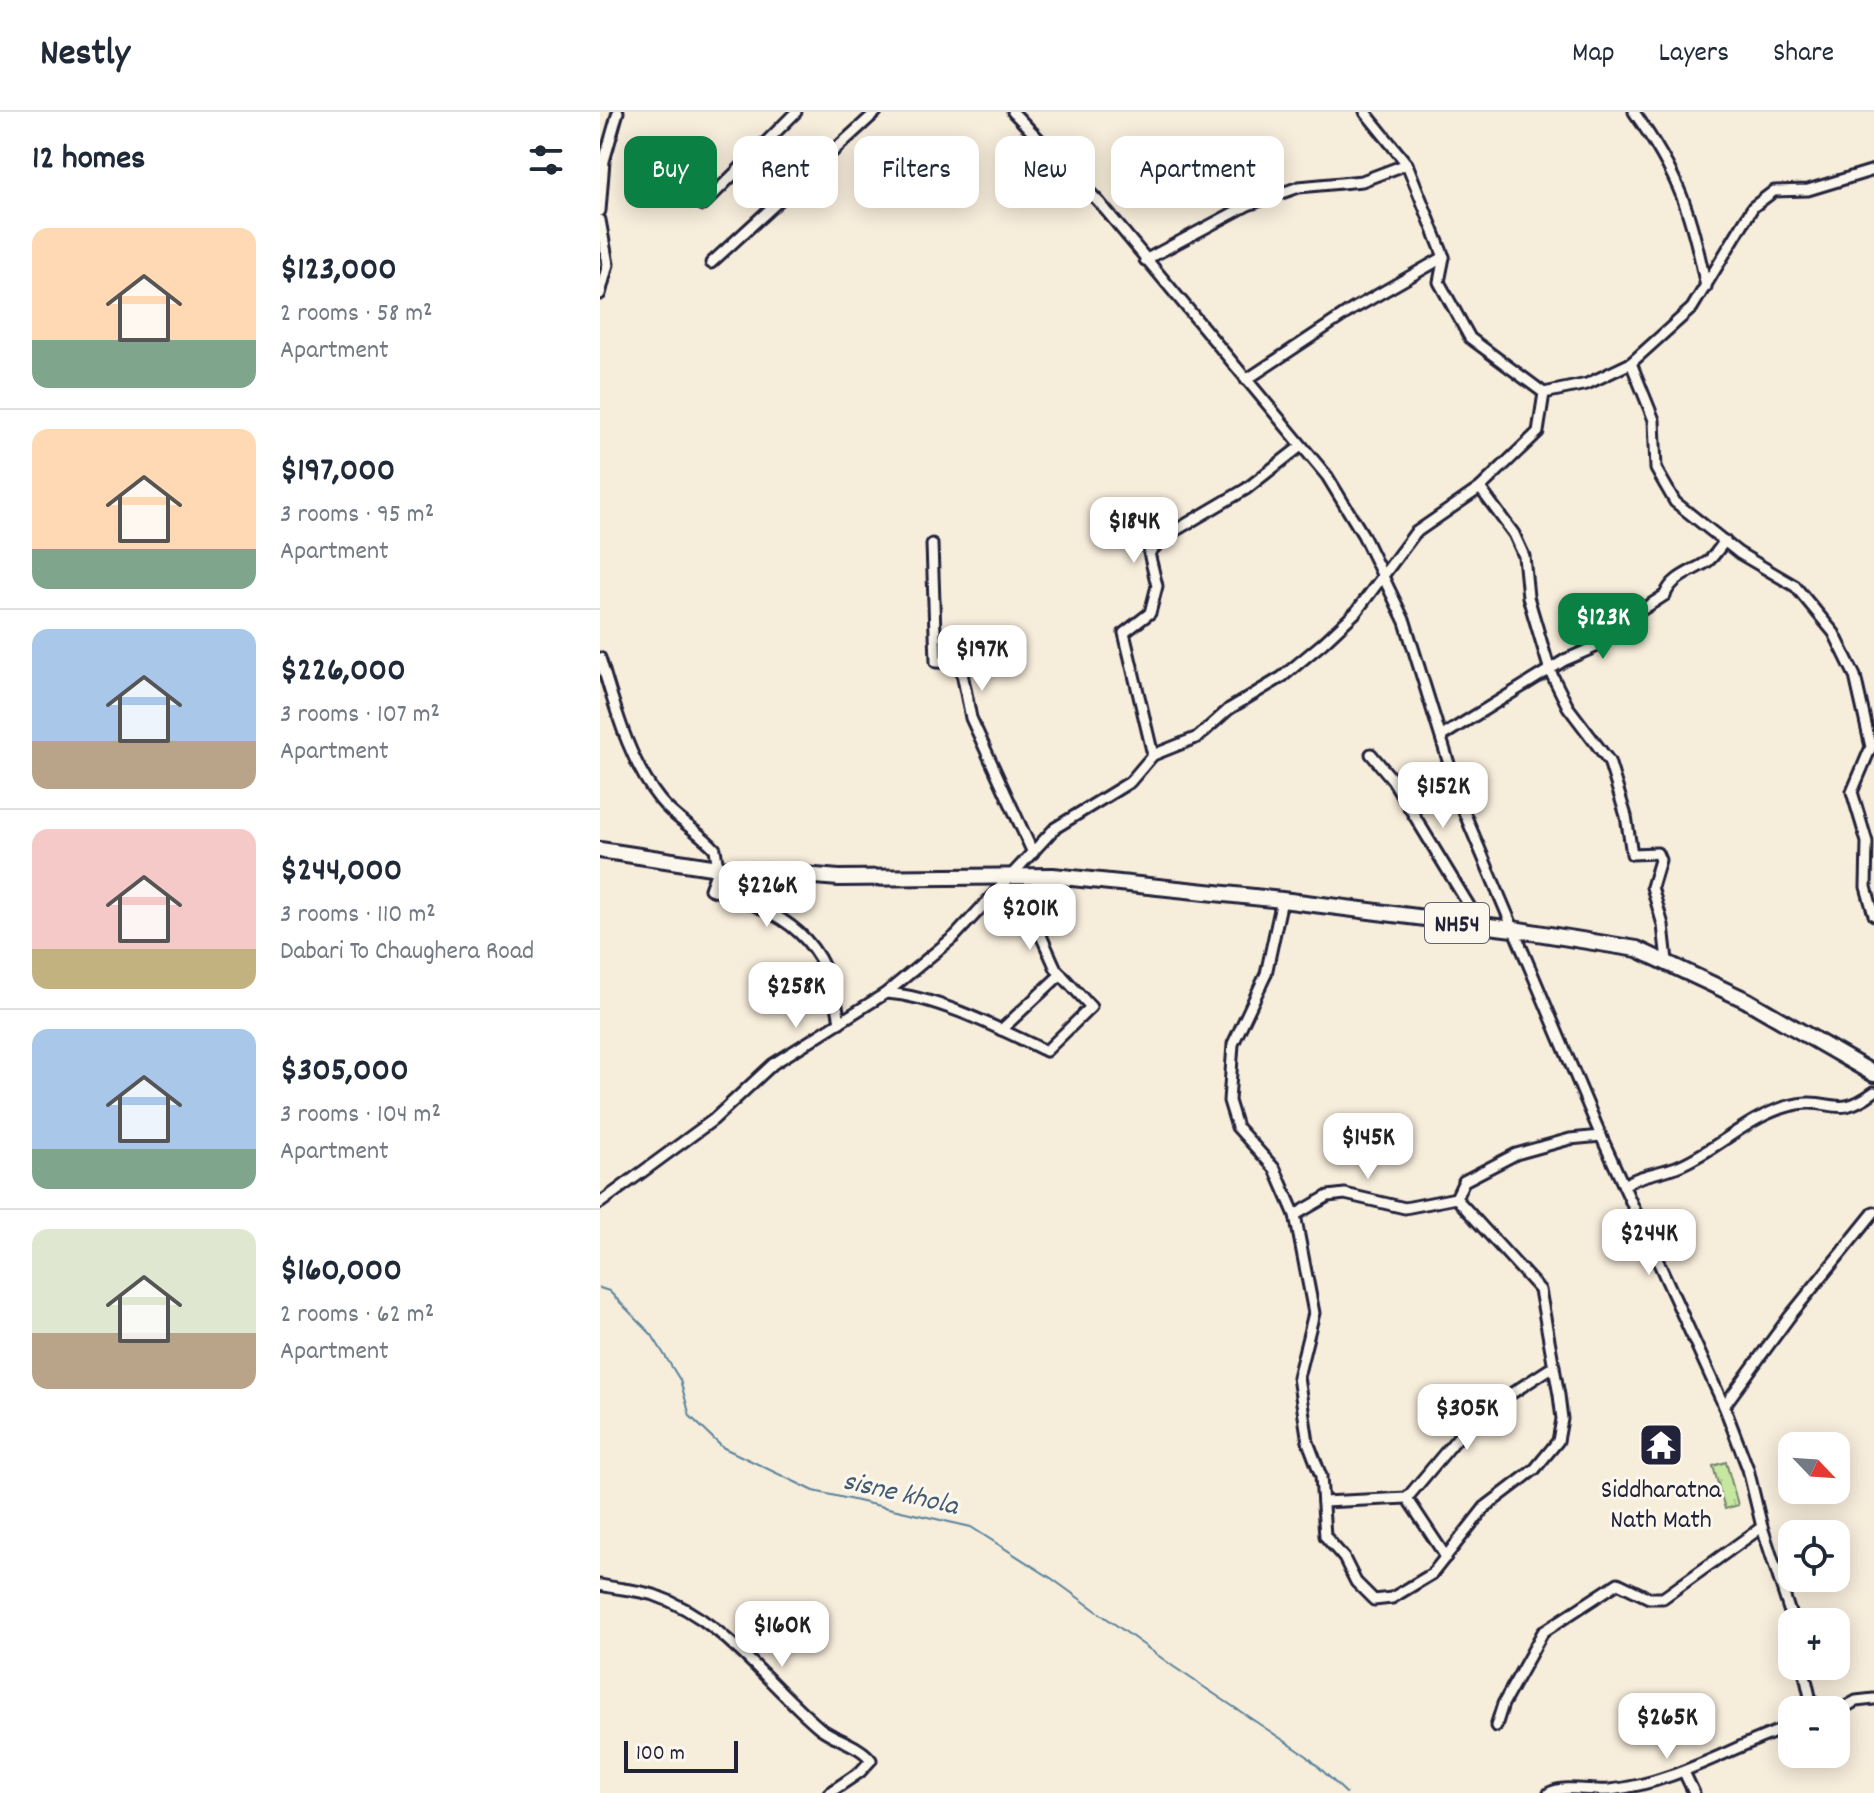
<!DOCTYPE html>
<meta charset="utf-8">
<style>
:root{--surface:#fff;--page:#f6f6f7;--text:#1f2937;--muted:#747a83;--line:#e0e1e3;--accent:#0b8043}
body{margin:0;font-family:Dekko,sans-serif;background:var(--page);color:var(--text);height:100vh;display:flex;flex-direction:column;font-size:30px;white-space:nowrap}
*{box-sizing:border-box;margin:0}
p{font-size:26px;color:var(--muted)}
.icon{flex:none;width:44px;height:44px;fill:none;stroke:currentColor;stroke-width:2;stroke-linecap:round;stroke-linejoin:round}
.map{position:relative;flex:1;overflow:hidden}
.sheet{display:flex;flex-direction:column;background:var(--surface);width:600px}
.sheet>*{flex:none}
.top-card{position:absolute;left:24px;top:24px;width:760px;height:72px;display:flex;gap:16px}
.needle{width:52px;rotate:115deg}
.controls{position:absolute;left:1178px;top:1320px;display:grid;gap:16px}
.controls a{display:grid;place-items:center;width:72px;height:72px;border-radius:16px;background:var(--surface);box-shadow:0 4px 20px #0003;font-size:40px}
.scale{position:absolute;left:24px;bottom:20px;width:114px;box-sizing:border-box;padding-left:8px;border:4px solid #22223b;border-top:0;font-size:22px;line-height:28px;white-space:nowrap;color:#22223b;-webkit-text-stroke:6px #fbf7ec;paint-order:stroke}
.price{position:absolute;translate:-50% -68px;padding:0 18px;border-radius:16px;background:#fff;color:#222;font-size:26px;line-height:52px;filter:drop-shadow(0 2px 4px #0008)}
.price::after{content:'';position:absolute;left:50%;top:48px;width:24px;height:18px;margin-left:-12px;background:inherit;clip-path:polygon(0 0,100% 0,50% 100%)}
.price.on{background:var(--accent);color:#fff}
ul{padding:0;list-style:none}
li{display:flex;align-items:center;gap:24px;height:200px;padding:0 32px}
li+li{border-top:2px solid var(--line)}
li span{display:grid;place-items:center;flex:none;width:224px;height:160px;border-radius:16px;color:#555}
li>.icon{margin-inline-start:auto}
span .icon{width:96px;height:96px;fill:#fffc;stroke-width:1}
li b{font-size:34px}
h2{display:flex;justify-content:space-between;align-items:center;height:96px;padding:0 32px;font-size:34px}
.pill{padding:0 28px;border-radius:16px;background:var(--surface);box-shadow:0 4px 20px #0003;font-size:28px;line-height:72px}
.pill.on{background:var(--accent);color:#fff}
header{display:flex;align-items:center;gap:48px;box-sizing:border-box;height:112px;padding:0 40px;background:var(--surface);border-bottom:2px solid var(--line)}
header strong{font-size:38px}
nav{display:flex;gap:44px;margin-inline-start:auto;font-size:28px}
main{display:flex;flex:1;min-height:0}
.map>svg:first-child{display:block}
.park{fill:url(#park-tufts);stroke:#74846e;stroke-width:2}
.lines{fill:none;stroke-linecap:round;stroke-linejoin:round}
.stream{stroke:#58839c;stroke-width:2}
.street-casing{stroke:#22223b;stroke-width:15}
.primary-casing{stroke:#22223b;stroke-width:20}
.street{stroke:#fbf7ec;stroke-width:9}
.primary{stroke:#fbf7ec;stroke-width:14}
.labels{text-anchor:middle;stroke-width:6;stroke-linejoin:round;paint-order:stroke}
.shield{fill:#fbf7ec;stroke:#636270;stroke-width:2}
.shield-label{font-size:24px;font-weight:bold;fill:#22223b}
.poi-label{font-size:26px;fill:#22223b;stroke:#fbf7ec}
.water-label{font-size:28px;font-style:italic;fill:#425b74;stroke:#fbf7ec}
</style>
<header>
<strong>Nestly</strong>
<nav><a>Map</a><a>Layers</a><a>Share</a></nav>
</header>
<main>
<section class="sheet">
<h2>12 homes<svg class="icon" aria-label="filters" viewBox="0 0 24 24"><path d="M4 7h16M4 17h16"/><circle cx="9" cy="7" r="2"/><circle cx="15" cy="17" r="2"/></svg></h2>
<ul>
<li><span style="background:linear-gradient(#ffd9b3 70%,#7fa58c 0)"><svg class="icon" aria-label="home" viewBox="0 0 24 24"><path d="M3 11l9-7 9 7M6 9v11h12V9"/></svg></span><div><b>$123,000</b><p>2 rooms · 58 m²</p><p>Apartment</p></div></li>
<li><span style="background:linear-gradient(#ffd9b3 75%,#7fa58c 0)"><svg class="icon" aria-label="home" viewBox="0 0 24 24"><path d="M3 11l9-7 9 7M6 9v11h12V9"/></svg></span><div><b>$197,000</b><p>3 rooms · 95 m²</p><p>Apartment</p></div></li>
<li><span style="background:linear-gradient(#a9c7e8 70%,#b9a48a 0)"><svg class="icon" aria-label="home" viewBox="0 0 24 24"><path d="M3 11l9-7 9 7M6 9v11h12V9"/></svg></span><div><b>$226,000</b><p>3 rooms · 107 m²</p><p>Apartment</p></div></li>
<li><span style="background:linear-gradient(#f6c9c9 75%,#c2b280 0)"><svg class="icon" aria-label="home" viewBox="0 0 24 24"><path d="M3 11l9-7 9 7M6 9v11h12V9"/></svg></span><div><b>$244,000</b><p>3 rooms · 110 m²</p><p>Dabari To Chaughera Road</p></div></li>
<li><span style="background:linear-gradient(#a9c7e8 75%,#7fa58c 0)"><svg class="icon" aria-label="home" viewBox="0 0 24 24"><path d="M3 11l9-7 9 7M6 9v11h12V9"/></svg></span><div><b>$305,000</b><p>3 rooms · 104 m²</p><p>Apartment</p></div></li>
<li><span style="background:linear-gradient(#dfe7d0 65%,#b9a48a 0)"><svg class="icon" aria-label="home" viewBox="0 0 24 24"><path d="M3 11l9-7 9 7M6 9v11h12V9"/></svg></span><div><b>$160,000</b><p>2 rooms · 62 m²</p><p>Apartment</p></div></li>
</ul>
</section>
<div class="map">
<svg width="1274" height="1681" viewBox="0 0 1274 1681">
<defs>
<pattern id="park-tufts" width="24" height="20" patternUnits="userSpaceOnUse" patternTransform="scale(2)"><rect width="24" height="20" fill="#c5e7a0"/><path d="M3 7l-1-3M5 7V3M7 7l1-3M15 17l-1-3M17 17v-4M19 17l1-3" fill="none" stroke="#a9c68b"/></pattern>
</defs>
<rect width="100%" height="100%" fill="#f7eddb"/>
<filter id="ink" filterUnits="userSpaceOnUse"><feTurbulence type="fractalNoise" baseFrequency=".0125" numOctaves="2"/><feDisplacementMap in="SourceGraphic" scale="16" xChannelSelector="R" yChannelSelector="G"/><feConvolveMatrix kernelMatrix="1 2 1 2 8 2 1 2 1" color-interpolation-filters="sRGB"/></filter>
<g filter="url(#ink)">
<polygon class="park" points="1126,1350 1138,1393 1125,1397 1113,1354"/>
<g class="lines">
<polyline class="stream" points="0,1176 9,1179 52,1223 80,1268 90,1304 122,1335 214,1379 371,1415 451,1466 574,1555 707,1644 746,1681"/>
<g class="street-casing">
<g id="street">
<polyline points="413,0 499,90 727,364 763,423 805,510 864,700 1001,1024 1124,1294 1148,1357 1162,1415 1193,1510"/>
<polyline points="765,0 807,52 844,145 839,170 870,226 944,281"/>
<path d="M 1034,0 C 1079,64 1091,99 1106,175"/>
<polyline points="103,93 196,0"/>
<polyline points="0,99 4,49 18,0"/>
<polyline points="0,108 8,152 0,182"/>
<polyline points="545,148 648,93 699,75 762,69 807,52"/>
<polyline points="111,151 276,0"/>
<polyline points="1031,251 1054,308 1056,357 1075,390 1139,441 1195,474 1234,521 1255,564 1271,635 1252,680 1267,730 1266,775 1274,803"/>
<polyline points="646,268 753,197 844,145"/>
<polyline points="880,376 914,422 924,444 928,485 950,559 968,595 1009,649 1026,704 1032,742 1057,741 1060,748 1052,775 1063,813 1067,849"/>
<polyline points="332,432 336,550 360,551 371,606 433,741"/>
<path d="M 0,546 C 15,594 28,648 60,688 C 76,708 99,719 115,737 L 118,756 L 110,777 C 188,802 226,824 240,910"/>
<path d="M 842,624 L 965,548 L 995,535 L 1008,520 L 1065,483 C 1072,465 1091,460 1107,450 C 1114,445 1119,436 1125,429"/>
<polyline points="771,642 792,667 882,815"/>
<polyline points="553,643 524,521 550,501 557,474 549,441 566,424 646,377 701,334"/>
<polyline points="682,788 666,862 633,932 629,989 637,1015 675,1057 695,1103 714,1201 698,1265 708,1330 721,1364 725,1424 744,1446 756,1470 774,1488 792,1486 832,1462 885,1395 935,1357 958,1329 962,1307 959,1283 940,1178 856,1086 864,1069 916,1042 970,1027 1001,1024"/>
<path d="M 286,881 C 336,884 400,917 446,939 L 491,895 L 456,857 L 439,819 L 456,808 L 453,764"/>
<polyline points="401,918 461,862"/>
<path d="M 1024,1073 C 1041,1062 1057,1062 1076,1055 C 1119,1038 1151,1000 1198,992 C 1233,986 1236,1008 1274,980"/>
<polyline points="0,1091 113,1008 173,952 286,881 355,824 455,716 530,670 553,643 598,625 629,597 682,565 723,531 756,500 815,421 880,376 938,320 944,281 987,272 1031,251 1092,196 1153,95 1174,79 1208,78 1274,58"/>
<polyline points="695,1103 728,1084 745,1082 805,1096 856,1086"/>
<polyline points="1124,1294 1190,1204 1274,1100"/>
<polyline points="723,1390 807,1386"/>
<polyline points="846,1445 807,1386 875,1305 954,1254"/>
<path d="M 0,1473 C 18,1477 37,1478 54,1483 C 123,1506 166,1571 220,1616 C 236,1628 260,1633 271,1648 L 260,1660 L 229,1681"/>
<polyline points="1203,1554 1213,1598"/>
<polyline points="1236,1600 1256,1589 1274,1587"/>
<polyline points="896,1614 903,1592 943,1520 1018,1471 1049,1486 1063,1486 1162,1415"/>
<polyline points="1084,1660 1094,1681"/>
<path d="M 949,1681 C 965,1672 992,1680 1010,1678 C 1076,1671 1130,1635 1192,1614"/>
</g>
</g>
<g class="primary-casing">
<polyline id="primary" points="0,738 118,756 239,766 453,764 682,788 913,817 1037,837 1146,888 1274,962"/>
</g>
<use href="#street" class="street"/>
<use href="#primary" class="primary"/>
</g>
</g>
<defs>
<g id="temple-square" transform="scale(2.3)"><rect x="-9" y="-9" width="18" height="18" rx="4" fill="#22223b" stroke="#fbf7ec"/><path d="M0-6L5-2H3V0L6.5 2.5H4V6H1.5V3h-3V6H-4V2.5H-6.5L-3 0V-2H-5Z" fill="#fff"/></g>
</defs>
<g fill-rule="evenodd">
<use href="#temple-square" x="1061" y="1333"/>
</g>
<g class="labels">
<rect class="shield" x="825" y="791" width="64" height="40" rx="6"/>
<g class="shield-label">
<text x="857" y="819">NH54</text>
</g>
<g class="poi-label">
<text x="1061" y="1385">Siddharatna<tspan x="1061" dy="30">Nath Math</tspan></text>
</g>
<g class="water-label">
<text transform="translate(301 1379) rotate(13)" y="10">sisne khola</text>
</g>
</g>
</svg>
<div class="controls">
<a><svg class="needle" viewBox="-14 -14 28 28"><path d="M0-13l5 13h-10z" fill="#e53935"/><path d="M0 13l5-13h-10z" fill="#747a83"/></svg></a>
<a><svg class="icon" aria-label="locate" viewBox="0 0 24 24"><circle cx="12" cy="12" r="6"/><path d="M12 2v4M12 18v4M2 12h4M18 12h4"/></svg></a>
<a>+</a>
<a>−</a>
</div>
<div class="scale">100 m</div>
<b class="price" style="left:534px;top:453px">$184K</b>
<b class="price on" style="left:1003px;top:549px">$123K</b>
<b class="price" style="left:382px;top:581px">$197K</b>
<b class="price" style="left:843px;top:718px">$152K</b>
<b class="price" style="left:167px;top:817px">$226K</b>
<b class="price" style="left:430px;top:840px">$201K</b>
<b class="price" style="left:196px;top:918px">$258K</b>
<b class="price" style="left:768px;top:1069px">$145K</b>
<b class="price" style="left:1049px;top:1165px">$244K</b>
<b class="price" style="left:867px;top:1340px">$305K</b>
<b class="price" style="left:182px;top:1557px">$160K</b>
<b class="price" style="left:1067px;top:1649px">$265K</b>
<div class="top-card">
<a class="pill on">Buy</a>
<a class="pill">Rent</a>
<a class="pill">Filters</a>
<a class="pill">New</a>
<a class="pill">Apartment</a>
</div>
</div>
</main>
